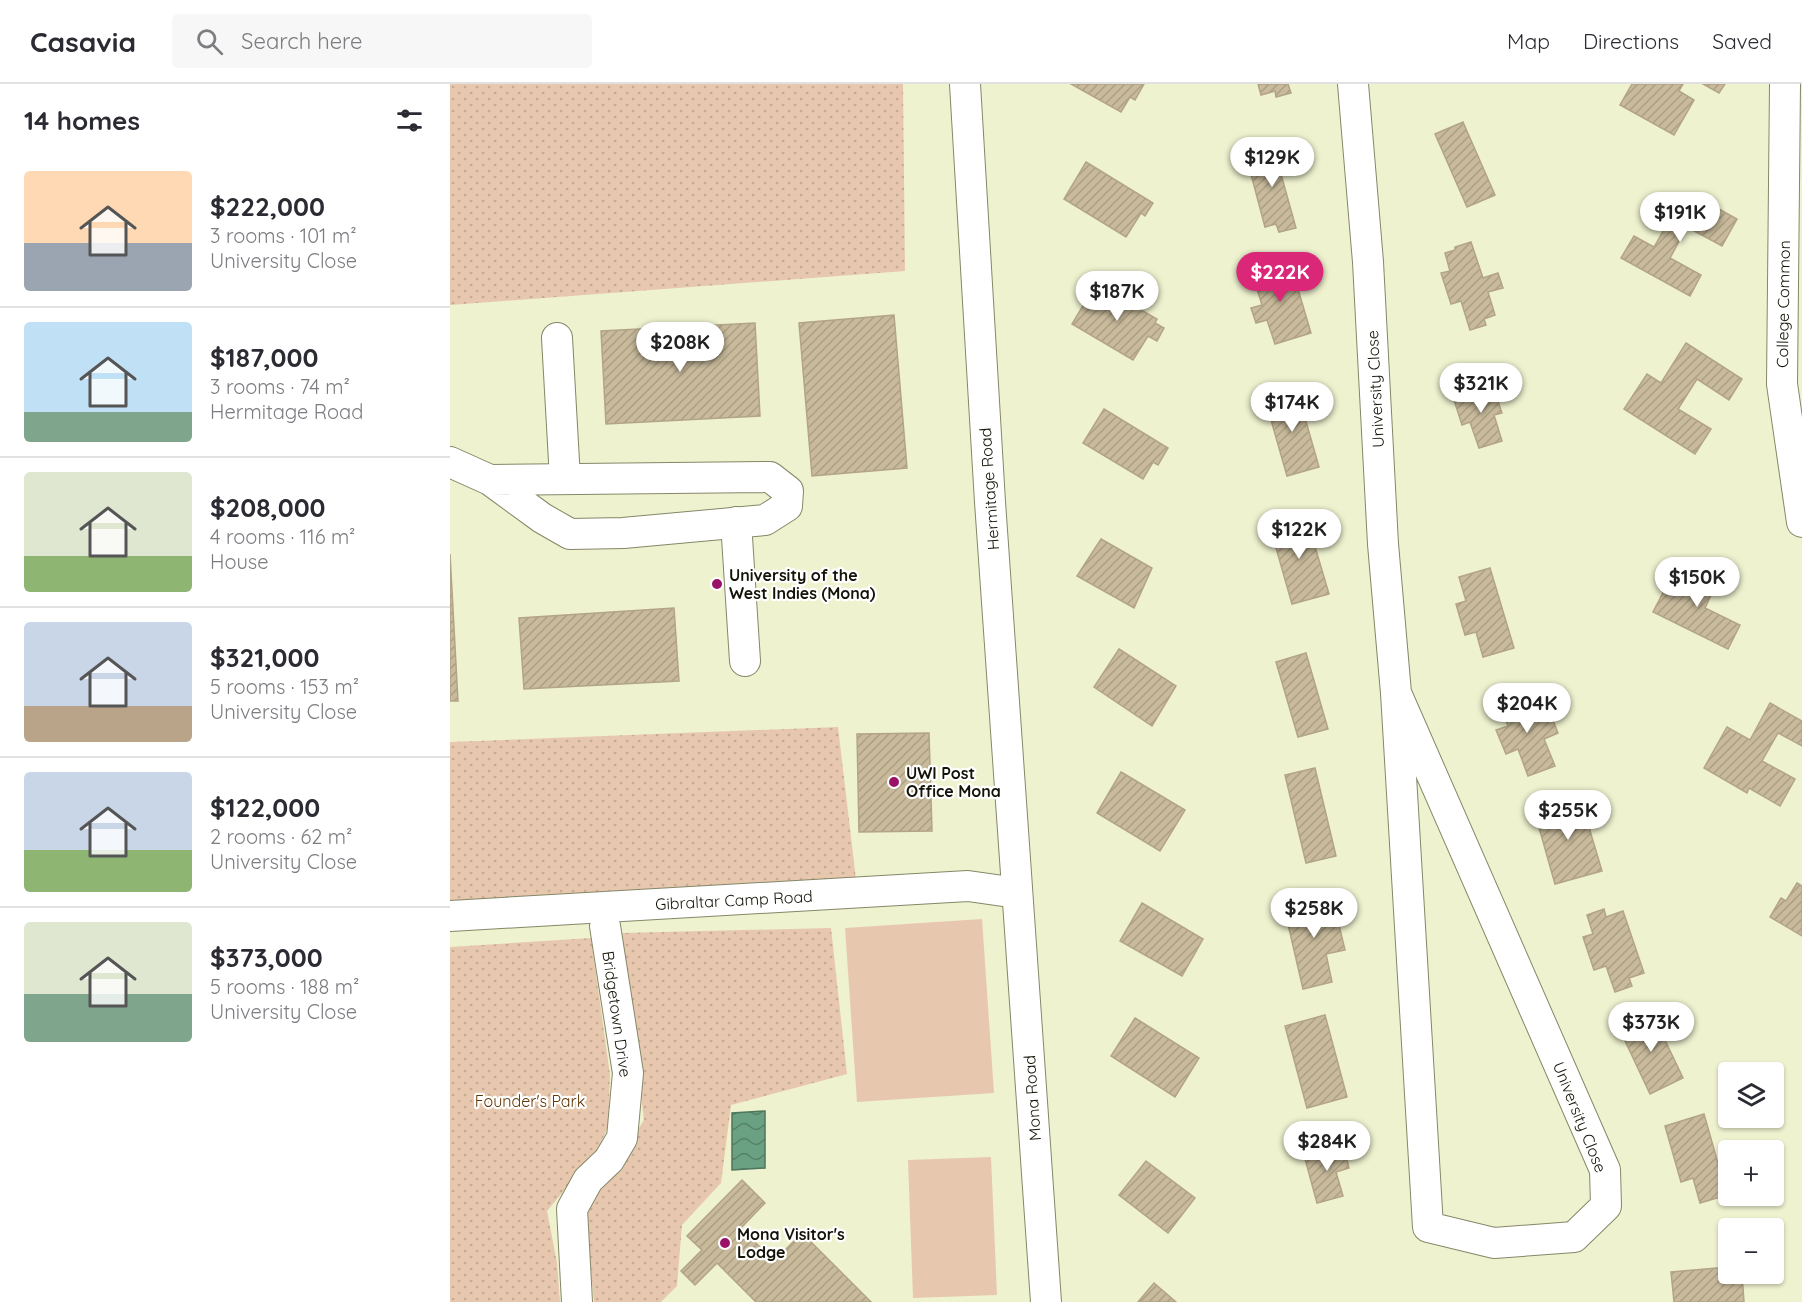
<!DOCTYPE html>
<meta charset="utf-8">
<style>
:root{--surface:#fff;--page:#f7f7f7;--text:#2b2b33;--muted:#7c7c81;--line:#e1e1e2;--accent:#db2777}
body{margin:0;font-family:Quicksand,sans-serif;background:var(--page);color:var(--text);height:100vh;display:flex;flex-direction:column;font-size:22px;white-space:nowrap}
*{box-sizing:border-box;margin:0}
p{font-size:20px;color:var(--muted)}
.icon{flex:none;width:33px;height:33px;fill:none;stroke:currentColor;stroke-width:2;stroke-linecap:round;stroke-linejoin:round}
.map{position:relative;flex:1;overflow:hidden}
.sheet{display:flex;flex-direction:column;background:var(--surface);width:450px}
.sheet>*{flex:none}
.tools{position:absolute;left:1268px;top:978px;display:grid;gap:12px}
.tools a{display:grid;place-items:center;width:66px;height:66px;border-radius:6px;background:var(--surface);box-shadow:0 2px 4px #0004;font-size:30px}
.price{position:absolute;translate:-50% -51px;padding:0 14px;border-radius:21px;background:#fff;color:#222;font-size:20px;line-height:39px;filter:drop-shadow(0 2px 3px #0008)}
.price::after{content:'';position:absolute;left:50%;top:36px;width:18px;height:14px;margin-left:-9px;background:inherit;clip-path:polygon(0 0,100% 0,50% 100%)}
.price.on{background:var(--accent);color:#fff}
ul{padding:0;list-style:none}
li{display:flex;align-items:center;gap:18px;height:150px;padding:0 24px}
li+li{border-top:2px solid var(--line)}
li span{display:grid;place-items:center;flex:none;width:168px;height:120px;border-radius:6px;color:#555}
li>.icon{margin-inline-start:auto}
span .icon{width:72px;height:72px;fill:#fffc;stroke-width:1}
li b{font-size:26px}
h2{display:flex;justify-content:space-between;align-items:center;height:72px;padding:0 24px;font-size:26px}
header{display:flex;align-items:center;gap:36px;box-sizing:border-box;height:84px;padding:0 30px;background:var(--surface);border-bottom:2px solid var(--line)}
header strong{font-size:28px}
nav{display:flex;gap:33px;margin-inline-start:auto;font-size:21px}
.search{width:420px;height:54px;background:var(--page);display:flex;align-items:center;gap:15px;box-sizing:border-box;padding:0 21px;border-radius:6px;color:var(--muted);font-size:22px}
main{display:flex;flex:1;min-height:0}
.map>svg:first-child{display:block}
.grass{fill:#e7c8ae}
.park{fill:url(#park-dots)}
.water{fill:url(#water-waves);stroke:#4f765d;stroke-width:1.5}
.building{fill:url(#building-hatch);stroke:#b2a485;stroke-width:1.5}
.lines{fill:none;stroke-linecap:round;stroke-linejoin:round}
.minor-casing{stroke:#858768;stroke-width:32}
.minor{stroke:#fff;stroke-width:30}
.poi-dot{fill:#991266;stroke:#fff;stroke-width:2}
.labels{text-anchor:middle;stroke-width:4.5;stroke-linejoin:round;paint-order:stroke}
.street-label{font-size:16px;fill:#131307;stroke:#fff}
.poi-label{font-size:16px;font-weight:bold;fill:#131307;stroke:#fff;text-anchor:start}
.park-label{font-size:16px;fill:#613603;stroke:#fff}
</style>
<header>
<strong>Casavia</strong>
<div class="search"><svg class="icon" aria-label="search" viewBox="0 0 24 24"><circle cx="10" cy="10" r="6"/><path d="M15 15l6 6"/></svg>Search here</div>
<nav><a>Map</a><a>Directions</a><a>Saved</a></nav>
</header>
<main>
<section class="sheet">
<h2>14 homes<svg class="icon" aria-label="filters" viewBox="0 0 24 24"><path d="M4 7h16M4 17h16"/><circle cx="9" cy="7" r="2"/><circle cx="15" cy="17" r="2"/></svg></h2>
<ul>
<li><span style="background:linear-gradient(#ffd9b3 60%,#9aa5b1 0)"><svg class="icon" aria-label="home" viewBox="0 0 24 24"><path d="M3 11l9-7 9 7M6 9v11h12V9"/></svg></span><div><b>$222,000</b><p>3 rooms · 101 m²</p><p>University Close</p></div></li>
<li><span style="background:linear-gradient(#bfe0f5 75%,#7fa58c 0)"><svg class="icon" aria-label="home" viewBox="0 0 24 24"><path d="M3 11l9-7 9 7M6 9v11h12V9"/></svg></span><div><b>$187,000</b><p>3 rooms · 74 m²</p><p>Hermitage Road</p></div></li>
<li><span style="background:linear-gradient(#dfe7d0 70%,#8fb573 0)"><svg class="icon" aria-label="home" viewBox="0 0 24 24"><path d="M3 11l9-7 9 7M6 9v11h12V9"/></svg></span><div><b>$208,000</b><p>4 rooms · 116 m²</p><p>House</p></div></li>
<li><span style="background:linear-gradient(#c9d6e8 70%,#b9a48a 0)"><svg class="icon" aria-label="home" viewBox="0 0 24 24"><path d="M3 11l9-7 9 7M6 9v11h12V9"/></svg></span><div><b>$321,000</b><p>5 rooms · 153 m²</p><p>University Close</p></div></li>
<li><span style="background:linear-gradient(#c9d6e8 65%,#8fb573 0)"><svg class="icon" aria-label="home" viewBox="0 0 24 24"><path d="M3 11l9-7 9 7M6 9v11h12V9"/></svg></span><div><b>$122,000</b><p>2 rooms · 62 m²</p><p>University Close</p></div></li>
<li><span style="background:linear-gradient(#dfe7d0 60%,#7fa58c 0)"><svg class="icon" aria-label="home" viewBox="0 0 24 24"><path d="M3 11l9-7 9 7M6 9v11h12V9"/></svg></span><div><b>$373,000</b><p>5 rooms · 188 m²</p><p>University Close</p></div></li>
</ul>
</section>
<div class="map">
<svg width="1352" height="1218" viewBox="0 0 1352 1218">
<defs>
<pattern id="park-dots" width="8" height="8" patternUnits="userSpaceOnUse" patternTransform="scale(1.5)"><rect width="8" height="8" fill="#e7c8ae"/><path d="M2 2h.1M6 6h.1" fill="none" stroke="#c5ab94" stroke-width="1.8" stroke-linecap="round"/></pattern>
<pattern id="water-waves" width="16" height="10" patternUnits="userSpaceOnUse" patternTransform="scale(1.5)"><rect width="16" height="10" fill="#69a182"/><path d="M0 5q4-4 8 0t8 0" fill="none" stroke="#558268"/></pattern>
<pattern id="building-hatch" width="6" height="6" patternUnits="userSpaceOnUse" patternTransform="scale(1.5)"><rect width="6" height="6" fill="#c8ba9b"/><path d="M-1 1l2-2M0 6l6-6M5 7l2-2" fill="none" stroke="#ab9f84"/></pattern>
</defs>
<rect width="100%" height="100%" fill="#eff2cf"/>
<g class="grass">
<polygon points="532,835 544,1009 407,1018 395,844"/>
<polygon points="541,1073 547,1211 463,1214 458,1076"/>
</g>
<g class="park">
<polygon points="0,0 453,0 455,187 0,221"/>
<polygon points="388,643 406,795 0,822 0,658"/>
<polygon points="381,844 397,990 281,1021 271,1099 232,1141 227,1202 211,1218 144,1218 135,1130 194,1036 172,849"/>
<polygon points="141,854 160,991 158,1043 147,1067 97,1127 107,1179 110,1218 0,1218 0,863"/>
</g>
<polygon class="water" points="315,1027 315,1084 282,1086 282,1029"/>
<g class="building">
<polygon points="621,0 694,0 685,16 680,13 671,28"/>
<polygon points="808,0 838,0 841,9 826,13 825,7 811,11"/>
<polygon points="1182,0 1233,0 1229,7 1244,16 1224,51 1170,21"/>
<polygon points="1253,0 1275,0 1269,9"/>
<polygon points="1013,38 1045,111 1017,123 985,50"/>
<polygon points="832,59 838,81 829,83 846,144 829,148 826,140 815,143 798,79 809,76 807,69 818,66 817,63"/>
<polygon points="636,78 703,119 695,132 691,129 676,153 614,115"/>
<polygon points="1242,110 1287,135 1272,162 1237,143 1220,174 1251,191 1240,212 1171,174 1184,152 1204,163 1232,114 1238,117"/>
<polygon points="1021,158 1033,194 1048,189 1053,204 1038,208 1045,231 1034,235 1036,241 1020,246 1011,217 1001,220 991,189 1000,187 995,169 1005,166 1005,163"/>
<polygon points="840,178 861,249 825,260 817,236 806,239 801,224 812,221 802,189"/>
<polygon points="646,200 707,235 705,239 714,244 707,257 698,252 683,276 622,240"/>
<polygon points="444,231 457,384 362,392 349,239"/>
<polygon points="305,239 310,332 156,340 151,247"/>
<polygon points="1236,259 1292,295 1279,316 1247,295 1228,325 1261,345 1245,370 1174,325 1197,290 1211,299"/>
<polygon points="1035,301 1036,305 1043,303 1052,329 1044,331 1052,357 1029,364 1020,338 1012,341 1004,316 1012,313 1011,309"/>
<polygon points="847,306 869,383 837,392 815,315"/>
<polygon points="654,325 718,364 708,381 703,378 693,395 633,359"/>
<polygon points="856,432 879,510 842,520 820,443"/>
<polygon points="651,455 702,484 684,524 627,492"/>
<polygon points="0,470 8,617 0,617"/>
<polygon points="1260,482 1272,488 1255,524 1290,541 1278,565 1203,528 1216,503 1221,505 1231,486 1252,496"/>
<polygon points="1040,484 1064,564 1033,573 1026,548 1015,551 1006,520 1016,517 1009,493"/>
<polygon points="224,524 229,597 74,605 69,534"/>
<polygon points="669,565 726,602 702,642 644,603"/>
<polygon points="856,569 878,645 848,653 826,578"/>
<polygon points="1076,609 1085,632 1099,626 1108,649 1094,655 1105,682 1078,692 1068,665 1056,670 1046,646 1058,642 1049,619"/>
<polygon points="1320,619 1352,637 1352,662 1328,649 1312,677 1345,695 1330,722 1299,704 1297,709 1254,684 1277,643 1300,656"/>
<polygon points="479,649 482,747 409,748 407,650"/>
<polygon points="865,684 886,772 856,779 835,691"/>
<polygon points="671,688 735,726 710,767 647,729"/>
<polygon points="1130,713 1152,787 1105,800 1084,726"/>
<polygon points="1347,799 1352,802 1352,852 1320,833 1331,814 1336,817"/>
<polygon points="882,812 895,866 876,870 882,898 853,905 834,823"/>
<polygon points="692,819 753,855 732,892 670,857"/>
<polygon points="1154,825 1156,833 1173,827 1194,889 1179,894 1182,902 1165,908 1156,882 1144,886 1133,853 1143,850 1137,831"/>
<polygon points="1202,929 1233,994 1200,1010 1169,944"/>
<polygon points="875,931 897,1013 857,1024 835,942"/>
<polygon points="685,934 749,974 725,1013 661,972"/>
<polygon points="1254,1030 1277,1111 1250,1119 1243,1094 1231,1098 1215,1042"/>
<polygon points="893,1060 899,1084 886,1088 893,1112 867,1119 854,1071"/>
<polygon points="696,1077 745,1114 718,1149 669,1111"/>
<polygon points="292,1096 315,1119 291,1144 324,1177 352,1149 421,1218 306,1218 267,1179 245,1201 231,1187 252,1166 237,1152"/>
<polygon points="1278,1183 1278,1190 1292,1190 1294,1218 1224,1218 1221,1188"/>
<polygon points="704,1199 726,1218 688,1218"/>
</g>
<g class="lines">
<g class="minor-casing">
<g id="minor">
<polyline points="515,0 540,418 596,1218"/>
<polyline points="903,0 918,178 933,460 946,609 978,1143 1044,1159 1124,1153 1156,1122 1155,1086 946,609"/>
<polyline points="1335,0 1332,300 1352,438"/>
<polyline points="107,254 115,395"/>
<polyline points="0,378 40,396 92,434 120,450 173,449 315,436 337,422 338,407 320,393 40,396"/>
<polyline points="286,438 295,577"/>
<polyline points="0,832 518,802 567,809"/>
<polyline points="127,1218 122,1125 138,1096 159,1076 172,1054 178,989 155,842"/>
</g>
</g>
<use href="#minor" class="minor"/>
</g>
<g class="poi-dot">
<circle cx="267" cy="500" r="6"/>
<circle cx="444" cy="698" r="6"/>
<circle cx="275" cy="1159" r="6"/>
</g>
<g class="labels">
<g class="street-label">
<text transform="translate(1333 220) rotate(-89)" y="6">College Common</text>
<text transform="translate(925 305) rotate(-93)" y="6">University Close</text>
<text transform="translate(539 405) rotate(-94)" y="6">Hermitage Road</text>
<text transform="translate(284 816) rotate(-3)" y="6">Gibraltar Camp Road</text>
<text transform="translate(167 930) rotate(82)" y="6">Bridgetown Drive</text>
<text transform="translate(582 1014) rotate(-94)" y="6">Mona Road</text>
<text transform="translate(1130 1033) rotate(68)" y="6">University Close</text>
</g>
<g class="poi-label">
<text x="279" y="497">University of the<tspan x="279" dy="18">West Indies (Mona)</tspan></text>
<text x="456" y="695">UWI Post<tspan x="456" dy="18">Office Mona</tspan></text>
<text x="287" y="1156">Mona Visitor's<tspan x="287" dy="18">Lodge</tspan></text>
</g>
<g class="park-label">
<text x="80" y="1023">Founder's Park</text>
</g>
</g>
</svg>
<div class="tools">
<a><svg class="icon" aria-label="layers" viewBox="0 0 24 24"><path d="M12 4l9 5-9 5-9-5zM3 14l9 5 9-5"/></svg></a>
<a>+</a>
<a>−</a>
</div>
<b class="price" style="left:822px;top:104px">$129K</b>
<b class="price" style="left:1230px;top:159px">$191K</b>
<b class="price on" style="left:830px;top:219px">$222K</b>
<b class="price" style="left:667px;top:238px">$187K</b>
<b class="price" style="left:230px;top:289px">$208K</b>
<b class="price" style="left:1031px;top:330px">$321K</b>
<b class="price" style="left:842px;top:349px">$174K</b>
<b class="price" style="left:849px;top:476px">$122K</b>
<b class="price" style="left:1247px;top:524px">$150K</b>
<b class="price" style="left:1077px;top:650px">$204K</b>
<b class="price" style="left:1118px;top:757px">$255K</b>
<b class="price" style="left:864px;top:855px">$258K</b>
<b class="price" style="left:1201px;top:969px">$373K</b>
<b class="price" style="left:877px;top:1088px">$284K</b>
</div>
</main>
